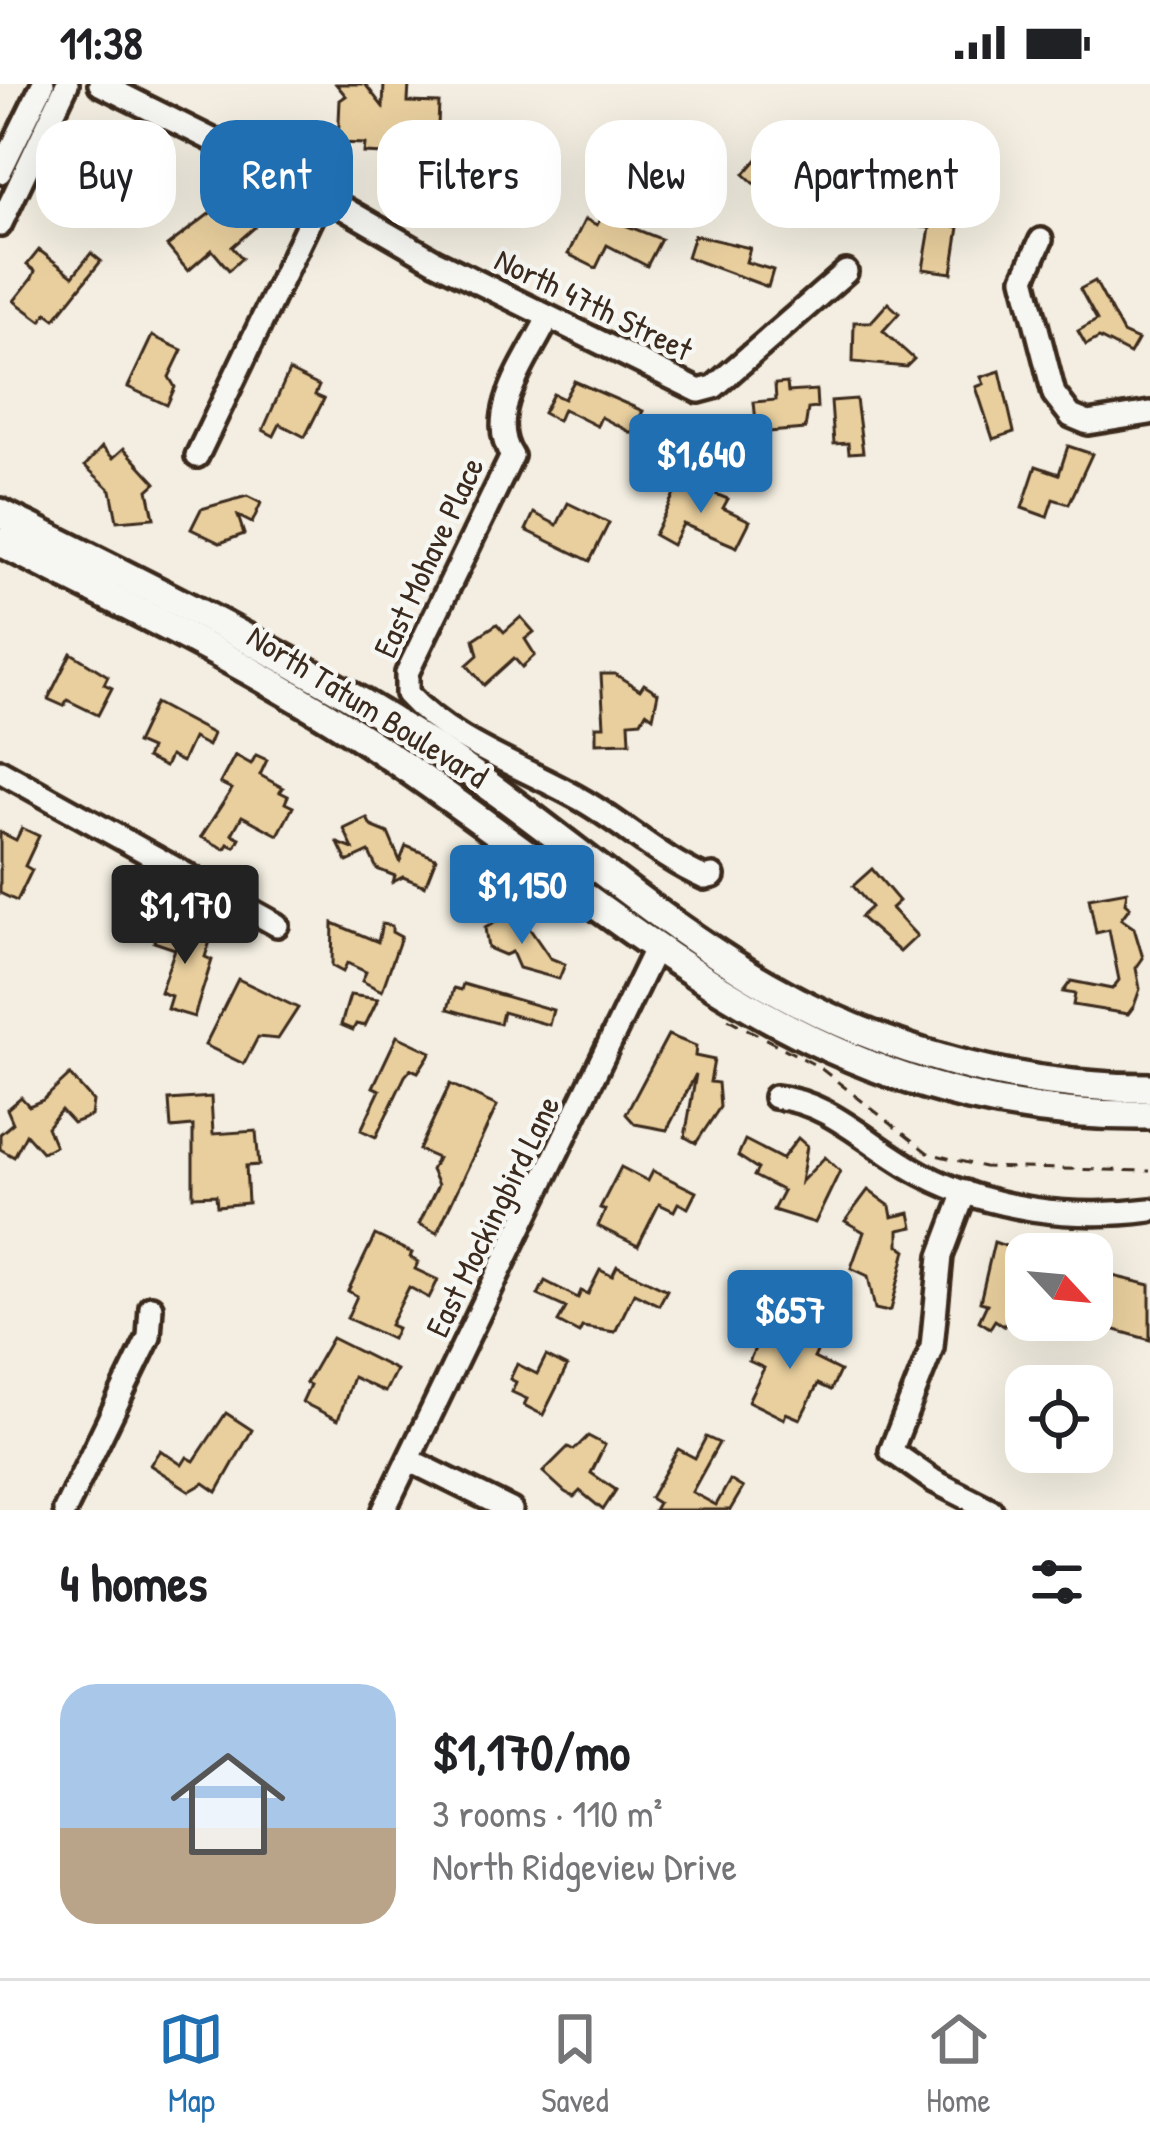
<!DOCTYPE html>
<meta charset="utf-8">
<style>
:root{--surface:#fff;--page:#f6f6f6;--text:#202124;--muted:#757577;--line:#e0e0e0;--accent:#1f6fb2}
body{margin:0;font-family:"Patrick Hand",sans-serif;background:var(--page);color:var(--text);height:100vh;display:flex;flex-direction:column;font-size:45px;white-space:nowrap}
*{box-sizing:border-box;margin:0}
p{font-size:39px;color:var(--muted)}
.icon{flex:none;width:66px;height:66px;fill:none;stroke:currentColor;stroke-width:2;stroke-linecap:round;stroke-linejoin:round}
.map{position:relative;height:1426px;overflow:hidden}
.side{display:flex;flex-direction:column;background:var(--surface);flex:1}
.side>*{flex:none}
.hud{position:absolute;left:36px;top:36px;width:1080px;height:108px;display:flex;gap:24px}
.needle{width:78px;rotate:116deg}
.tools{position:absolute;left:1005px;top:1149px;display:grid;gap:24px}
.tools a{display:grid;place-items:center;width:108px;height:108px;border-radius:24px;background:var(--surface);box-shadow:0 12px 48px #0002;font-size:60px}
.price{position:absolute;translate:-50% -102px;padding:0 27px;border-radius:12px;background:var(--accent);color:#fff;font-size:39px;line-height:78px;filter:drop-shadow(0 3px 6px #0008)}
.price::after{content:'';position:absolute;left:50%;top:72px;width:36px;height:27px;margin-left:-18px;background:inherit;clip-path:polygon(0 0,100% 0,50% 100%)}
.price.on{background:#222;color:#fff}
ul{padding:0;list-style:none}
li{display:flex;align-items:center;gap:36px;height:300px;padding:0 60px}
li span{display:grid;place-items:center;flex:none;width:336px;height:240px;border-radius:36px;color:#555}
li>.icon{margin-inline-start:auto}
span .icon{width:144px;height:144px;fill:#fffc;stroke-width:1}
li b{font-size:51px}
h2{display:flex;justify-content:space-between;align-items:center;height:144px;padding:0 60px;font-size:51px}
.tag{padding:0 42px;border-radius:36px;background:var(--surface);box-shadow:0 12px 48px #0002;font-size:42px;line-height:108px}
.tag.on{background:var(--accent);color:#fff}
.status{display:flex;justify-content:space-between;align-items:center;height:84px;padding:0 60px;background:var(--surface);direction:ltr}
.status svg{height:33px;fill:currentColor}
.tabs{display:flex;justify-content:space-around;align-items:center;height:168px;border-top:3px solid var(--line);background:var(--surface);font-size:33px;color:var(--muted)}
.tabs a{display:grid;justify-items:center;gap:6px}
.tabs .on{color:var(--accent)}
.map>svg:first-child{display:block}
.building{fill:#e9cf9e;stroke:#3b2a1e;stroke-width:3}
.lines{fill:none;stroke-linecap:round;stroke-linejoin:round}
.minor-casing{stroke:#3b2a1e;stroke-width:30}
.major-casing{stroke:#3b2a1e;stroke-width:36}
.path{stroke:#3b2a1e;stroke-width:3;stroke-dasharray:12 9;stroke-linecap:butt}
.minor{stroke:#f6f6f2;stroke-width:21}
.major{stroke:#f6f6f2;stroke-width:27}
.labels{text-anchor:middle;stroke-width:9;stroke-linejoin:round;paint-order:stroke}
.street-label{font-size:33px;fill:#3b2a1e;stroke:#f6f6f2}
</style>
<div class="status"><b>11:38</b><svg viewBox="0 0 49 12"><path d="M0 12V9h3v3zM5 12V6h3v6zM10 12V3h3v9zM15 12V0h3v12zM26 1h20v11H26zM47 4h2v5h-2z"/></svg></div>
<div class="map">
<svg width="1150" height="1426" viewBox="0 0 1150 1426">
<rect width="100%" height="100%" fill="#f3eee1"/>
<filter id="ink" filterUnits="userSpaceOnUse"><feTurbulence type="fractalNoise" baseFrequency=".00833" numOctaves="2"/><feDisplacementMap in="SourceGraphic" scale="24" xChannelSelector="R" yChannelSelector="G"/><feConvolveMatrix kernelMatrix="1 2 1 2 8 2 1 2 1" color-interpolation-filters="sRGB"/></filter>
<g filter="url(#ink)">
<g class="building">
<polygon points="336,0 365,0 383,23 384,0 409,0 408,18 439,19 437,66 430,72 364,69 365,60 338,59 340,16 346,12"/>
<polygon points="836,48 858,69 825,102 819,96 784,105 770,92 755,100 744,90 758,74 799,70 805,76"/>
<polygon points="83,62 160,71 163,109 83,107"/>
<polygon points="230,114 255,143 232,163 242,174 229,186 212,166 188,187 167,162"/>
<polygon points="923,127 943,130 942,140 959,143 952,189 923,185 930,144 921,143"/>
<polygon points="602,132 661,155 647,182 607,161 596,184 568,170 585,135 597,141"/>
<polygon points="694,151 750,164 746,178 773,186 768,203 687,173"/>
<polygon points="39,166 73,192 91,169 101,177 55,235 47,229 41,237 14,217 32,194 35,187 27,181"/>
<polygon points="1095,197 1123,249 1138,256 1130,270 1099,254 1086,261 1078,247 1097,236 1080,205"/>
<polygon points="888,219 899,229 883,247 914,275 906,283 853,278 854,238 871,238"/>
<polygon points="152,252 182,266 169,293 175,303 167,321 128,303"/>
<polygon points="289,287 319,302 315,311 324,315 305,353 280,340 274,352 263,346"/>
<polygon points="1000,287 1014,348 993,355 976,303 984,300 981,293"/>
<polygon points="574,297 643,327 632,349 601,333 597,342 563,325 558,337 543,329 553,310 564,315"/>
<polygon points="787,299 788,308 816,306 817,324 808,325 805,345 757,349 754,318 776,316 775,300"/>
<polygon points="856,315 863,368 849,369 848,359 834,360 831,317"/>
<polygon points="1068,362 1092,370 1069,420 1053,415 1047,433 1022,424 1036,382 1059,390"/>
<polygon points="102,363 113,374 124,364 156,399 148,406 154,434 117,437 111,406 85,382"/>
<polygon points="681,396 728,415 723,424 750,437 737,463 683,440 672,461 654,451"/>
<polygon points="247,412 261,419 252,439 238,432 244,450 220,459 191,445 201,425"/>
<polygon points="568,419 609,439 590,477 526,446 534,429 557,441"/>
<polygon points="521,533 534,548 525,555 535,571 522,583 514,574 484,601 467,581 478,571 474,555 497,540 504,548"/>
<polygon points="71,569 108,592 104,600 112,604 98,631 67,616 64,622 48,615"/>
<polygon points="601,590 615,590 640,606 644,600 658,609 653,633 646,628 641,637 629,638 630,658 596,659 596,642 604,642"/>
<polygon points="155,619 213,650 208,662 193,654 182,678 170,672 165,683 146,674 150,665 136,659"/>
<polygon points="235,671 251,680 256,671 267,676 260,691 283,704 280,708 288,712 285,719 293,723 278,751 242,732 232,750 240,754 235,763 228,760 225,765 201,753 232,705 220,699"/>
<polygon points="367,734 371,742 388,749 400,777 406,762 436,774 425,802 403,793 393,798 395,792 377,785 369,768 347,778 338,759 353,765 344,745"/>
<polygon points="22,744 39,752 25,782 32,786 17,817 0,809 0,748 16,756"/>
<polygon points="872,785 899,817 891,824 917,852 900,868 860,833 871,823 853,802"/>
<polygon points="1127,807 1125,819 1130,823 1121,835 1134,844 1143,874 1136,884 1140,905 1134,922 1128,930 1073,921 1075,910 1063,908 1071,897 1112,905 1119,896 1109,846 1096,849 1089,814"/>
<polygon points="506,832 527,841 550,874 565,880 559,895 519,884 512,868 505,871 488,864 485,844"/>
<polygon points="333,839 378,858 382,840 392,842 392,848 401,853 382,907 362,897 366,888 347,879 343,888 332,882"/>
<polygon points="159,840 212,851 205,873 212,876 194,933 167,925 171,912 160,908 175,865 154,858"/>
<polygon points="238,895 298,924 278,955 258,953 244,980 205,961"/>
<polygon points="463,900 553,926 549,941 503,928 500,940 448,925 454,904 461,906"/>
<polygon points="350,911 378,915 365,942 356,940 353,946 341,941"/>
<polygon points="668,951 696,962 695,972 714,976 710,998 718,999 720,1023 696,1059 685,1053 696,990 667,1046 635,1040 626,1030"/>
<polygon points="397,952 431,968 418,988 411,985 405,992 376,1053 361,1046 380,1006 373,1003"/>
<polygon points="70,991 93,1017 91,1032 73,1039 61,1026 47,1043 55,1062 42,1068 26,1050 14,1073 0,1065 0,1050 13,1039 7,1025 21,1013 29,1022 43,1016"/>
<polygon points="450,1000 497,1022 437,1149 419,1140 438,1101 431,1086 437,1074 419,1066"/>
<polygon points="211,1013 213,1050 256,1047 259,1081 246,1082 248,1119 217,1122 216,1111 193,1112 193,1042 171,1044 169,1016"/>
<polygon points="798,1054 807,1062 801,1098 825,1073 840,1087 815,1139 773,1126 783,1107 754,1092 758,1085 738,1072 745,1056 782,1075"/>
<polygon points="621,1083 648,1097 653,1087 696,1108 688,1124 678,1119 674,1127 659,1120 638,1162 598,1142 605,1126 600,1124"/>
<polygon points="868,1106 890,1122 892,1133 910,1129 913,1143 899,1146 899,1161 906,1166 891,1226 884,1227 875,1225 868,1192 851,1184 864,1148 845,1137"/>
<polygon points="375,1151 412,1169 410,1173 418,1178 415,1185 438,1196 429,1214 409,1203 390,1241 397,1244 392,1255 347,1234 357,1212 348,1207"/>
<polygon points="994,1158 1017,1166 1015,1180 1026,1182 1026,1221 1017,1220 1004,1242 995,1236 990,1244 979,1237 987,1220 980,1218"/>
<polygon points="617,1182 667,1206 659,1221 634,1209 615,1248 582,1243 579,1249 558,1238 566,1224 538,1211 545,1197 578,1214 581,1207 588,1210 600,1186 612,1192"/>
<polygon points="1092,1187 1150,1201 1150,1256 1091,1239"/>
<polygon points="805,1239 826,1249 814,1274 840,1287 831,1306 818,1300 800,1335 786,1329 784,1335 748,1317 764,1284 749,1277 764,1245 796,1259"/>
<polygon points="332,1254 396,1286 385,1308 353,1293 338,1336 302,1318 310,1301 306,1299"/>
<polygon points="546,1272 567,1283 543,1331 524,1321 527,1315 512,1308 516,1298 510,1295 517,1280 537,1290"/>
<polygon points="226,1329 252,1346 217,1408 204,1399 190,1407 150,1381 160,1366 182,1381 187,1373 194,1377"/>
<polygon points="588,1352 605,1361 591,1389 616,1406 603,1426 580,1407 574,1413 565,1408 543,1388 568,1363 574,1366"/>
<polygon points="706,1353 719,1359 692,1408 716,1421 730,1396 743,1404 730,1426 654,1426 658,1419 650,1414 678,1365 695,1374"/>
</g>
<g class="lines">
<g class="minor-casing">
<g id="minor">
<polyline points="100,0 307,103 435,177 699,307 714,303 846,188"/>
<polyline points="0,88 43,0"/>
<polyline points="0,141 67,0"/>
<polyline points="1041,156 1024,194 1054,310 1071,332 1088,339 1150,329"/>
<path d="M 548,234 C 529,274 484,330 512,372 L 407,589 L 407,610 C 451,659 524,683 580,715 C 623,739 659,774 705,794 L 713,792"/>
<polyline points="197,372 322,111"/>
<polyline points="0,687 277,841"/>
<path d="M 775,1013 C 832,1018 871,1064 922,1090 C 990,1126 1075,1136 1150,1126"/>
<polyline points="965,1108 941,1172 932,1263 891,1367 934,1397 991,1426"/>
<polyline points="409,1376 511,1426"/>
<polyline points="65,1426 149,1253 151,1223"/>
<polyline points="384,1426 655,865"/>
</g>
</g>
<g class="major-casing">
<g id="major">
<path d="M 0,429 C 147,502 295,574 433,663 C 547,738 649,833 767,901 C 883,968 1016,1004 1150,1004"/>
<path d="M 0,458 C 127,522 257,584 376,663 C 634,835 814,1036 1150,1031"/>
</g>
</g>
<polyline class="path" points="728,935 819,983 928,1069 984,1083 1150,1087"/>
<use href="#minor" class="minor"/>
<use href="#major" class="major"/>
</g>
</g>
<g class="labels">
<g class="street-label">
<text transform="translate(594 220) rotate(26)" y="12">North 47th Street</text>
<text transform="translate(428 473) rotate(-65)" y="12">East Mohave Place</text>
<text transform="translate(368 622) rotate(32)" y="12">North Tatum Boulevard</text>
<text transform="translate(492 1132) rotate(-64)" y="12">East Mockingbird Lane</text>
</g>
</g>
</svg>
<div class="tools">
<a><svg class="needle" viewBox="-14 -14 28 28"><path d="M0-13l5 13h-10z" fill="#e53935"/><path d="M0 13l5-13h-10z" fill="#757577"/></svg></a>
<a><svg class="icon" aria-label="locate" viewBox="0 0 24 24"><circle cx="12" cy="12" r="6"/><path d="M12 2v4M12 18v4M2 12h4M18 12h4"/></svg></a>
</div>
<b class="price" style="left:701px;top:432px">$1,640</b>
<b class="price" style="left:522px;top:863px">$1,150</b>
<b class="price on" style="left:185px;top:883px">$1,170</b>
<b class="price" style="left:790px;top:1288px">$657</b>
<div class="hud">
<a class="tag">Buy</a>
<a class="tag on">Rent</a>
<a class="tag">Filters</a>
<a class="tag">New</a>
<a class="tag">Apartment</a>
</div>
</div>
<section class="side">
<h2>4 homes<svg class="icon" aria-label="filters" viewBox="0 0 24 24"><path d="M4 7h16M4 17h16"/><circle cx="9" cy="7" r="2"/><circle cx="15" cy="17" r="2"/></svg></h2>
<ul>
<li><span style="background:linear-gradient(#a9c7e8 60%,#b9a48a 0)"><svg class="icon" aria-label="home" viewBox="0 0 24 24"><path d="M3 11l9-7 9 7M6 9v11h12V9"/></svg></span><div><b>$1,170/mo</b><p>3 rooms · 110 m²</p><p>North Ridgeview Drive</p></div></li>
</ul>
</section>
<nav class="tabs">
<a class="on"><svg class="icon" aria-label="map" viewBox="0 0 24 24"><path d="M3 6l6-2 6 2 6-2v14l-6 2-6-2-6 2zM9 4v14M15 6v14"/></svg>Map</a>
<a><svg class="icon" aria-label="saved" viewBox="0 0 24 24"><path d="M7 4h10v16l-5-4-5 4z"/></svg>Saved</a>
<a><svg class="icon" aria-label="home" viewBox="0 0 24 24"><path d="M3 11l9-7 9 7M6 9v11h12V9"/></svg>Home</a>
</nav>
